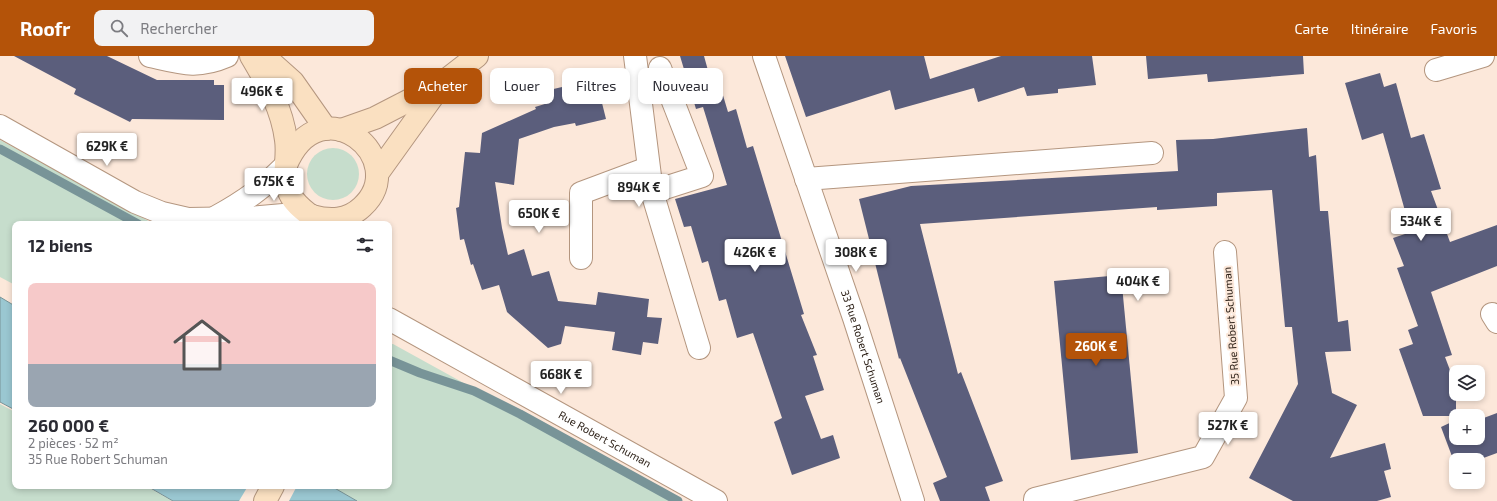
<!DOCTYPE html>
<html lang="fr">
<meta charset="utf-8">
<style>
:root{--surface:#fff;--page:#f2f2f3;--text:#2b2b33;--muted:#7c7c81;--accent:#b45309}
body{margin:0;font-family:"Exo 2",sans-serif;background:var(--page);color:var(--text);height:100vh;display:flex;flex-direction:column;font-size:15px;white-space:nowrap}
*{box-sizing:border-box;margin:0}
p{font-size:13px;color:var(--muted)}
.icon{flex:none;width:22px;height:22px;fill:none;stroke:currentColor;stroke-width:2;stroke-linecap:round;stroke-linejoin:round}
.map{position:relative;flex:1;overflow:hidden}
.panel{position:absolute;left:12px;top:165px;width:380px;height:268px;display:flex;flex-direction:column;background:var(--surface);border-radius:8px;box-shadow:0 2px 6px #0003}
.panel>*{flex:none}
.top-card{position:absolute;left:404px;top:12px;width:380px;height:36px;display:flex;gap:8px}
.buttons{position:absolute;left:1449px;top:309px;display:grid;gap:8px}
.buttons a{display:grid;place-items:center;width:36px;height:36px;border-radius:8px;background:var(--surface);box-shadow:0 2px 6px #0003;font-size:20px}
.price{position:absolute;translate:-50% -34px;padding:0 9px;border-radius:4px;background:#fff;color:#222;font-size:13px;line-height:26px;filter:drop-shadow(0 1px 2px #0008)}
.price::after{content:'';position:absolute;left:50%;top:24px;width:12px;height:9px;margin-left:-6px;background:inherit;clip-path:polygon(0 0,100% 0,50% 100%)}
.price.on{background:var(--accent);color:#fff}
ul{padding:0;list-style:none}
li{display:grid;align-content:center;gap:8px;height:212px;padding:0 16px}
li span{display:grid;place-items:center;height:124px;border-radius:8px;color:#555}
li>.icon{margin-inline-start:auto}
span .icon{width:72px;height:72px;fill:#fffc;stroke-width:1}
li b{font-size:17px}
h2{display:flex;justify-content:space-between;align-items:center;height:48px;padding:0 16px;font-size:17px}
.pill{padding:0 14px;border-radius:8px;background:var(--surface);box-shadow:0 2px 6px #0003;font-size:14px;line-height:36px}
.pill.on{background:var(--accent);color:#fff}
header{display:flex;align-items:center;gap:24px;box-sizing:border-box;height:56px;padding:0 20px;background:var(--accent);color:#fff}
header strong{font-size:19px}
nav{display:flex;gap:22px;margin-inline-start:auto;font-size:14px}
.search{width:280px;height:36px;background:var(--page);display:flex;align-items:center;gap:10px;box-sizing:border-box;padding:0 14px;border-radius:8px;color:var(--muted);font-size:15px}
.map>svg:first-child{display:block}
.green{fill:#c6ddcc}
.water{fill:#9ac7d1;stroke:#789498}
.pier{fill:#fce8da}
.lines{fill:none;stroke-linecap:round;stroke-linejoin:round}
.stream{stroke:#789498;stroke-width:9}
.building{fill:#5b5e7c}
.street-casing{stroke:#b4967f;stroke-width:24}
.secondary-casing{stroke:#b4967f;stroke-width:24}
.street{stroke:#fff;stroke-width:22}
.secondary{stroke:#fae0c1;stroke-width:22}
.labels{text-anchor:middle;stroke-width:4;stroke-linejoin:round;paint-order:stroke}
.street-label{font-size:11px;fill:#281c13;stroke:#fce8da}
</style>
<header>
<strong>Roofr</strong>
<div class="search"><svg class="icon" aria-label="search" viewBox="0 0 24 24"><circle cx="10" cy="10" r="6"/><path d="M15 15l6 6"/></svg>Rechercher</div>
<nav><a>Carte</a><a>Itinéraire</a><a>Favoris</a></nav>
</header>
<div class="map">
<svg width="1497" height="445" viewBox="0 0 1497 445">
<rect width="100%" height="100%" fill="#fce8da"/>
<g class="green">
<polygon points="0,84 154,168 15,168 15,229 0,221"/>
<circle cx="333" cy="118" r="26"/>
<polygon points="389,288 393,288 678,445 357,445 331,430 389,430"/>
<polygon points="0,348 15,356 15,430 146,430 172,445 0,445"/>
</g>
<g class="water">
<polygon points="0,241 15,250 15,354 0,346"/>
<polygon points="147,430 331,430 357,445 173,445"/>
</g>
<polygon class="pier" points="248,430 297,430 289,445 239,445"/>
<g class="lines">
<g class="stream">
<polyline points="0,93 138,168"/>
<polyline points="389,304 420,317 474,335 520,358 678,445"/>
</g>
</g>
<g class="building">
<polygon points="14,0 107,0 157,24 214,24 214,29 224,29 224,64 132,63 130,66 74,38 76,33"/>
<polygon points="680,0 704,0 709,18 716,16 728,56 736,53 747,92 753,90 804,258 801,259 817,299 813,300 824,334 805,340 821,383 833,379 840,402 792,419 774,366 782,362 753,277 737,282 726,243 719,245 708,205 702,207 691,170 684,171 675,143 727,129 703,51 696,53"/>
<polygon points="785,0 924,0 930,23 1001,0 1092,0 1096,29 1058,33 1058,37 1027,40 1024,31 978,46 974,32 895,54 890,34 806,61"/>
<polygon points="1146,0 1303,0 1304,18 1208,26 1207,18 1148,23"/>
<polygon points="1380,17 1384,31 1396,27 1411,82 1424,78 1441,133 1431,135 1450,186 1497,169 1497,210 1431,236 1452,299 1445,301 1456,330 1456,360 1423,360 1399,293 1413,288 1408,274 1418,270 1397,212 1404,210 1393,182 1411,176 1383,77 1362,84 1345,27"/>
<polygon points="596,23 606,63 576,70 575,67 554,71 519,83 514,129 495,126 502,172 508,199 524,193 532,220 549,215 558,245 596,249 598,236 649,243 647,261 662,262 658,288 643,286 641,299 612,294 615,276 565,270 561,288 548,292 507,256 499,229 482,234 473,208 471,209 464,183 460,184 456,152 459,151 465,96 480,97 482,77 536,53 535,51 548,47 545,35"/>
<polygon points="1307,72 1309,101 1316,99 1320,155 1328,155 1338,266 1348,264 1351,295 1325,296 1332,337 1357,349 1330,402 1385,387 1391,413 1384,415 1391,441 1377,445 1293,445 1249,422 1298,328 1292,271 1285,271 1272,134 1217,137 1217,150 1157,154 1157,151 920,168 958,318 961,316 1003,425 985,431 990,445 940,445 933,427 947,421 900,302 899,303 859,143 911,130 1178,115 1176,84 1213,83"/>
<polygon points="1121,219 1138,397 1071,404 1054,225"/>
<polygon points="1478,355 1481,363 1497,357 1497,397 1478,404 1456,404 1456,411 1441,371 1456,364 1456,382 1478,382 1478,360 1466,360"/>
</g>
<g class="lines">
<g class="street-casing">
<g id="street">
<path d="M 150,0 C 181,7 197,13 227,0"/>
<polyline points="635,0 652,136 699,292"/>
<path id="s1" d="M 764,0 L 854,262 L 913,445"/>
<polyline points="1436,14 1483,0"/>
<polyline points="0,70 135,146 162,157 188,163 250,162 295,158 312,160"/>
<polyline points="806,123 1152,97"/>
<polyline points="652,136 702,120 660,12"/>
<path d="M 216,161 C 245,145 263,132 286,109"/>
<polyline points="581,202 581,137 648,112"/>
<polyline points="1492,258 1497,266"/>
<path id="s2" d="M 389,263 L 716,445"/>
<polyline points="1035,445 1035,443 1203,401 1236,342 1225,196"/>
</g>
</g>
<g class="secondary-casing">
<g id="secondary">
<path d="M 251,0 C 267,27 282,52 286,84 C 289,102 281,121 290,138 C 296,151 310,158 320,168"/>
<polyline points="264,0 293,26 326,73"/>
<polyline points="341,74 375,62 441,28 477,0"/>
<path d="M 286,109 C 321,26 413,104 362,151 C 347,165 330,165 312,160"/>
<polyline points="377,118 438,33"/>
<polyline points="265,445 273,430"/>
</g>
</g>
<use href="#street" class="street"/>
<use href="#secondary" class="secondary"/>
</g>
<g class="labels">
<g class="street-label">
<text transform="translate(1231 270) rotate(-94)" y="4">35 Rue Robert Schuman</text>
<text dy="4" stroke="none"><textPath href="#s1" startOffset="307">33 Rue Robert Schuman</textPath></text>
<text dy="4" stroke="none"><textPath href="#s2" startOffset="247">Rue Robert Schuman</textPath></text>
</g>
</g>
</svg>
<div class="buttons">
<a><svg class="icon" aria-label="layers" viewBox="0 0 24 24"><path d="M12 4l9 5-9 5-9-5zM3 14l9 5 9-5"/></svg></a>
<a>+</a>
<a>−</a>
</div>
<b class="price" style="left:262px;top:56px">496K €</b>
<b class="price" style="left:107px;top:111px">629K €</b>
<b class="price" style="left:274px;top:146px">675K €</b>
<b class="price" style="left:639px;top:152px">894K €</b>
<b class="price" style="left:539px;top:178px">650K €</b>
<b class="price" style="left:1421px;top:186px">534K €</b>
<b class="price" style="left:755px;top:217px">426K €</b>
<b class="price" style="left:856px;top:217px">308K €</b>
<b class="price" style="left:1138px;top:246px">404K €</b>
<b class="price on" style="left:1096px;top:311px">260K €</b>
<b class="price" style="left:561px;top:339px">668K €</b>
<b class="price" style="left:1228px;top:390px">527K €</b>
<div class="top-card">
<a class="pill on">Acheter</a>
<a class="pill">Louer</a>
<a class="pill">Filtres</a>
<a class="pill">Nouveau</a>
</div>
<section class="panel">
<h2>12 biens<svg class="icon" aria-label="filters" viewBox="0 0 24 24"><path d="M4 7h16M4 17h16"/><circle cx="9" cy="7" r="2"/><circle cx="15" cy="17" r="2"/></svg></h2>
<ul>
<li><span style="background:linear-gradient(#f6c9c9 65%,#9aa5b1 0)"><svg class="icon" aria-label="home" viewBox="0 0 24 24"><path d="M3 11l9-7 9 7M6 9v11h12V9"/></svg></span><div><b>260 000 €</b><p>2 pièces · 52 m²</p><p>35 Rue Robert Schuman</p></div></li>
</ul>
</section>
</div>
